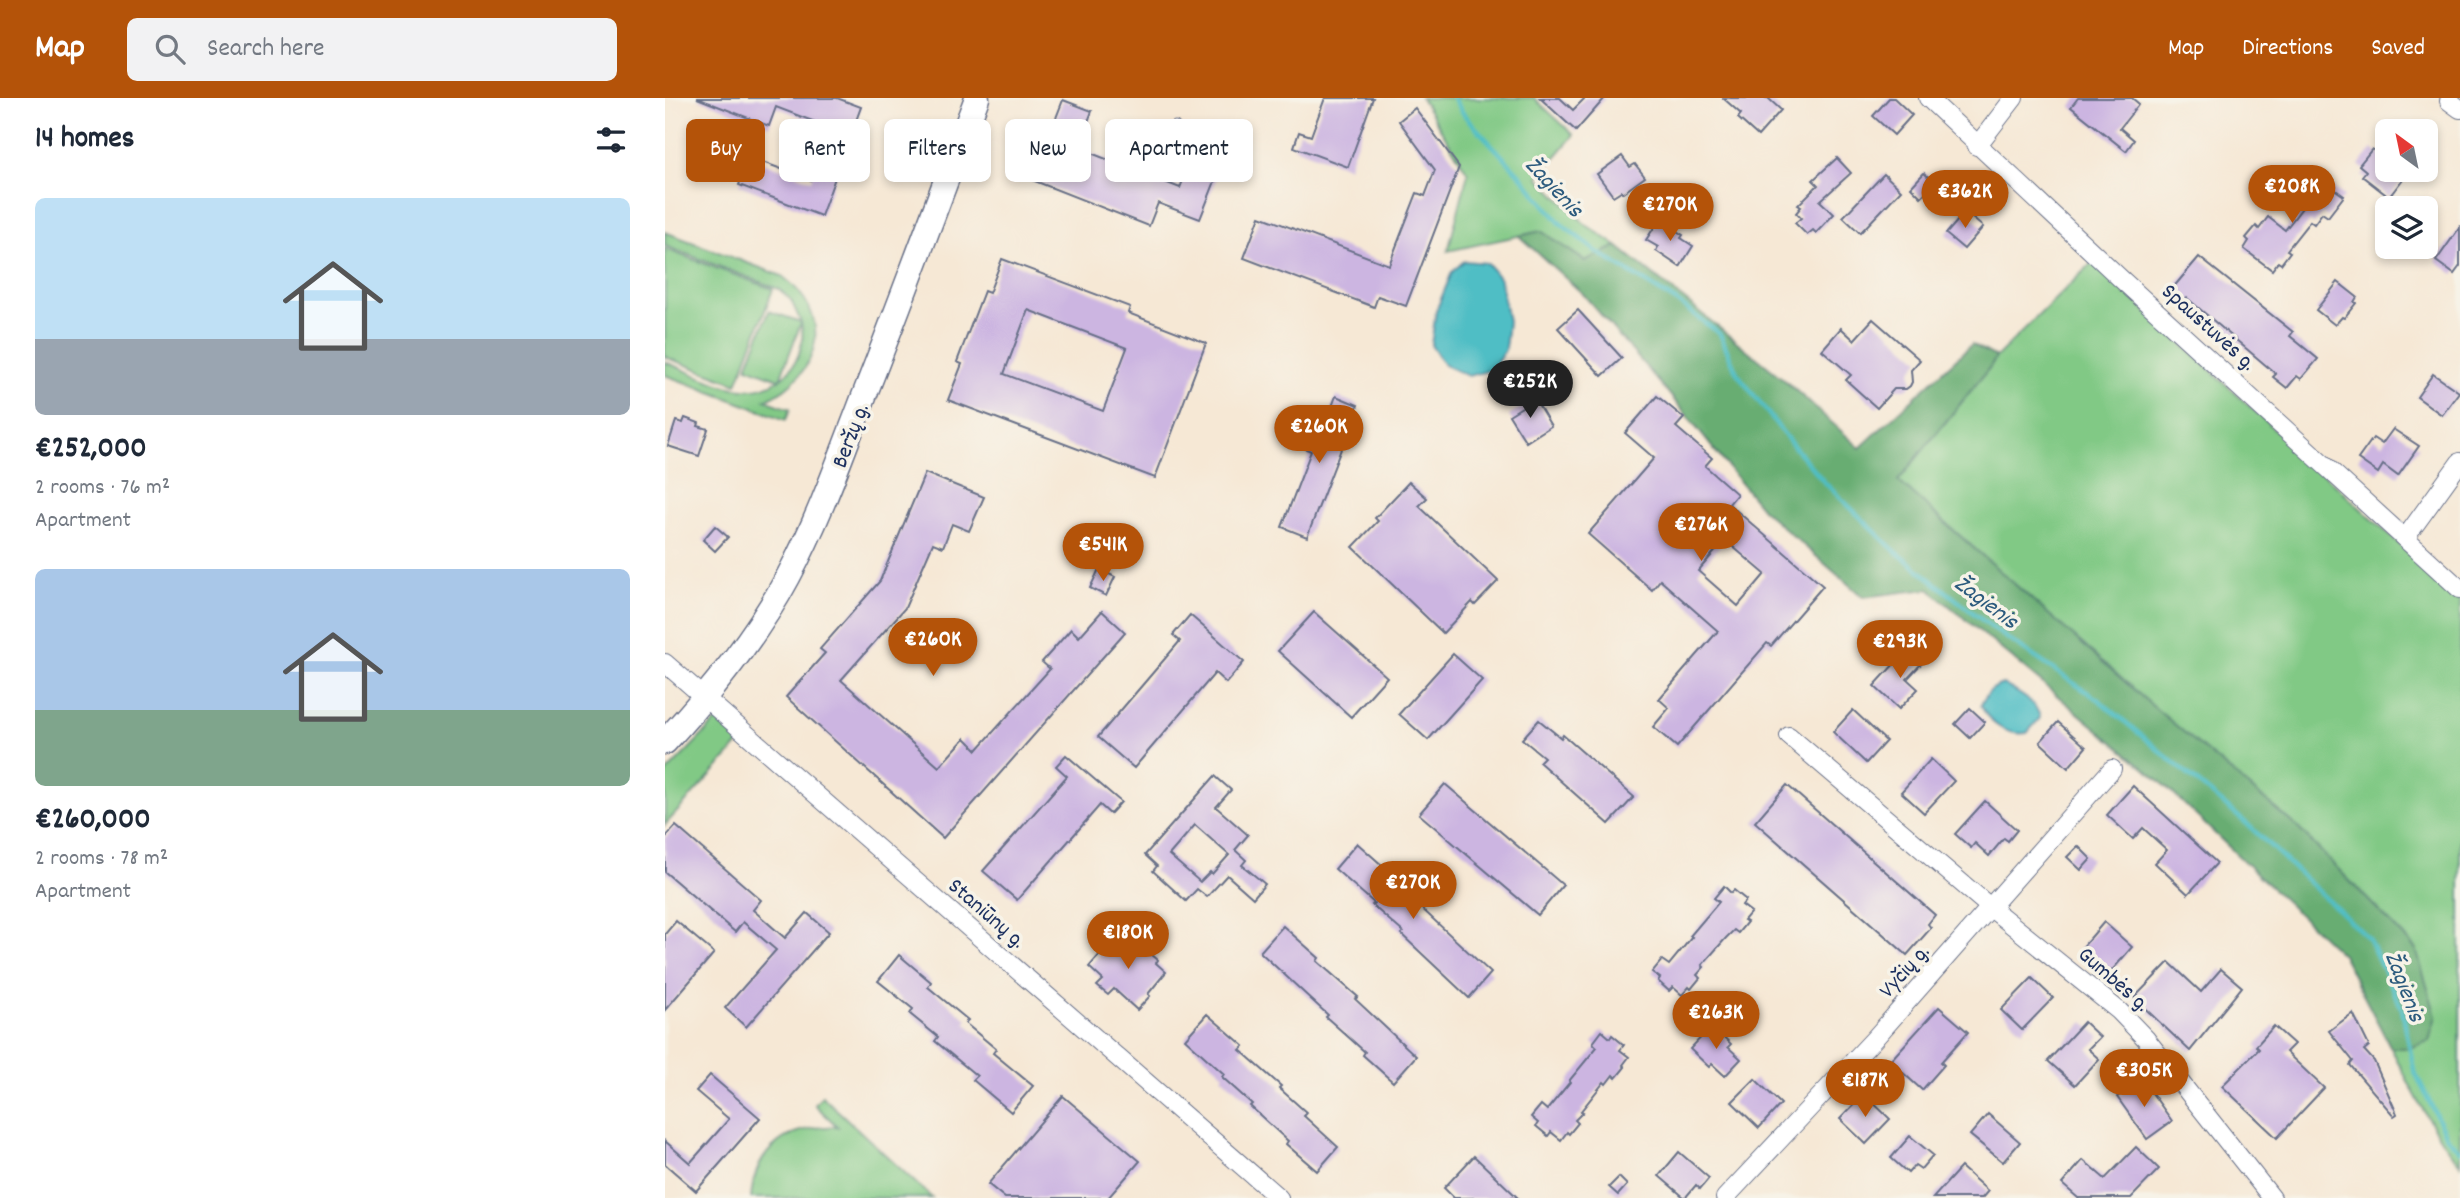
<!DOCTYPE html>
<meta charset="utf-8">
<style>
:root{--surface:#fff;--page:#f2f2f3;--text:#1f2937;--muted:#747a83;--accent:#b45309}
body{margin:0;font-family:Dekko,sans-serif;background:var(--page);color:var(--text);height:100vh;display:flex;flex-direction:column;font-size:26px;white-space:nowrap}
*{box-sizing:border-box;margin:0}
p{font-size:23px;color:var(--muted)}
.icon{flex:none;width:38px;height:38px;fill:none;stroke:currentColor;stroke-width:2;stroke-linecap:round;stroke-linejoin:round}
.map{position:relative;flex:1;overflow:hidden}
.sheet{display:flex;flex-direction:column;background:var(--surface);width:665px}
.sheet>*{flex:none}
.hud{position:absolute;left:21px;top:21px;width:665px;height:63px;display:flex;gap:14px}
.needle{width:46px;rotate:327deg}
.controls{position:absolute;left:1710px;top:21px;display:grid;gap:14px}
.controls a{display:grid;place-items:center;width:63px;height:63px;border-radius:10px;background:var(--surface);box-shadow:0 4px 10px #0003;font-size:35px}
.price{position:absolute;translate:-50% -60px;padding:0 16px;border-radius:24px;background:var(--accent);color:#fff;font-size:23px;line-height:46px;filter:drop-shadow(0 2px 4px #0008)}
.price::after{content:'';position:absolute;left:50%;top:42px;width:21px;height:16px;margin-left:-10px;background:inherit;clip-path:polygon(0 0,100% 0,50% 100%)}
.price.selected{background:#222;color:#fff}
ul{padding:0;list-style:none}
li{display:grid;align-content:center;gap:14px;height:371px;padding:0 35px}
li span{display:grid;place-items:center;height:217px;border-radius:10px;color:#555}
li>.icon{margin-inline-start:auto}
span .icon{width:126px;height:126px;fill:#fffc;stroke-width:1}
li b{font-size:30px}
h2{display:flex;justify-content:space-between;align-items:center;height:84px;padding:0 35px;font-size:30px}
.pill{padding:0 24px;border-radius:10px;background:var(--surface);box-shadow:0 4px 10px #0003;font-size:24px;line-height:63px}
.pill.selected{background:var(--accent);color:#fff}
header{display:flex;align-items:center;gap:42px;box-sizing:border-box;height:98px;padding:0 35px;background:var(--accent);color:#fff}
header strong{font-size:33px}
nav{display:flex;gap:38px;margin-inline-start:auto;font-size:24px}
.search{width:490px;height:63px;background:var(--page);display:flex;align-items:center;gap:18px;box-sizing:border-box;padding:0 24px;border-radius:10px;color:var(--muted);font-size:26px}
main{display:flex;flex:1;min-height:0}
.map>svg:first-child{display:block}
.green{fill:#81c985;stroke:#4e7c72;stroke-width:2;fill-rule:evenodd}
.forest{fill:#68ad72;stroke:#426e68;stroke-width:2}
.water{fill:#4fbec5;stroke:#357692;stroke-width:2}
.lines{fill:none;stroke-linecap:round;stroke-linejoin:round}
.stream{stroke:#4fbec5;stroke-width:4.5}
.building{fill:#ccb5e1;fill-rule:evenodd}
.service-casing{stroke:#687088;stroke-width:11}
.minor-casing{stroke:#687088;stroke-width:20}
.secondary-casing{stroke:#687088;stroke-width:27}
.service{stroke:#fff;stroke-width:9}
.minor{stroke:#fff;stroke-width:18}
.secondary{stroke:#fff;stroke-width:24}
.labels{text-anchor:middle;stroke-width:7;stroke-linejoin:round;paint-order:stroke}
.street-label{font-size:23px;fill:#1b2f5e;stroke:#f7f3e8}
.water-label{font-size:24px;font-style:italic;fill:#2b5a7d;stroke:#f7f3e8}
</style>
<header>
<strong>Map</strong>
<div class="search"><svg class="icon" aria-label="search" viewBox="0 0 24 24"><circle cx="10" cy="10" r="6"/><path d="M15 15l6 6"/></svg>Search here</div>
<nav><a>Map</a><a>Directions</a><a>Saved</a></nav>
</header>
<main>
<section class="sheet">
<h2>14 homes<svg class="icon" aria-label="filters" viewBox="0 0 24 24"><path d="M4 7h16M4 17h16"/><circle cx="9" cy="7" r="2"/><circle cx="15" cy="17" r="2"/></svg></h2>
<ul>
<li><span style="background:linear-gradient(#bfe0f5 65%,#9aa5b1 0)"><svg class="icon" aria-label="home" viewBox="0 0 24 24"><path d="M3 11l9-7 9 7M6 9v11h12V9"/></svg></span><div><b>€252,000</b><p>2 rooms · 76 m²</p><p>Apartment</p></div></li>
<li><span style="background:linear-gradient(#a9c7e8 65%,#7fa58c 0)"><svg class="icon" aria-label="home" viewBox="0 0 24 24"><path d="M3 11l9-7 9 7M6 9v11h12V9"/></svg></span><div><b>€260,000</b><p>2 rooms · 78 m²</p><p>Apartment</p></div></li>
</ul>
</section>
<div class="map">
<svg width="1795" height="1100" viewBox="0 0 1795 1100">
<rect width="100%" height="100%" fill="#f7f3e8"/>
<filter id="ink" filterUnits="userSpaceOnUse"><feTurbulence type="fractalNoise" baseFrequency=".0143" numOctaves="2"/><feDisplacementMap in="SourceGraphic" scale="14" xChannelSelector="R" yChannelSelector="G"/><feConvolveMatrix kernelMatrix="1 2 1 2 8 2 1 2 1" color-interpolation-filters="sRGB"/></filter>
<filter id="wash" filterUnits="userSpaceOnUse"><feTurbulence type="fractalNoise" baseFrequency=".00686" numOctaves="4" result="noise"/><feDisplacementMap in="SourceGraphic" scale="28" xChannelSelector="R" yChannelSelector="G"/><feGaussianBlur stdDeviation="1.57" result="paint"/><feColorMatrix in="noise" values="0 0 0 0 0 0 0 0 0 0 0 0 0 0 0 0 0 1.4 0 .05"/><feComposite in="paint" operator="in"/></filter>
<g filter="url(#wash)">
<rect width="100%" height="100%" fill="#f6e8d5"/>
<g class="green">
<polygon points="756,0 869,0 909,37 873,79 920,126 952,148 920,163 876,133 783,153 803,75"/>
<path d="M 0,134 L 117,178 C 169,217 158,276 100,302 L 125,311 L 121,322 L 0,277 L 0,264 C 34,277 81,307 114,281 L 82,269 L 104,213 L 136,224 L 126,202 L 114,191 L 0,148 ZM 136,225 C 141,246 132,269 115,281 Z"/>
<polygon points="0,151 108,191 72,286 0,259"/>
<path d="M 1428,164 L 1795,502 L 1795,1066 C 1766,1033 1747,990 1726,950 L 1744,950 L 1751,851 L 1632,729 L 1484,605 L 1233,383 L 1325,269 L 1331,259 Z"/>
<polygon points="51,623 76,644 0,727 0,676"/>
<path d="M 157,998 L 267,1100 L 86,1100 C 90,1049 125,1027 173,1029 L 150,1007 Z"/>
</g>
<polygon class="forest" points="876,133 920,163 952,148 1117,280 1195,350 1307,246 1331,259 1325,269 1233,383 1484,605 1632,729 1751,851 1771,918 1764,943 1744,950 1726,950 1678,858 1496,684 1264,491 1198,499 1097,411 1001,292 918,196 854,138"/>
<g class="water">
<polygon points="799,163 822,165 835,181 843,223 840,252 827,272 803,278 779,267 766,247 771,213 787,174"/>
<path d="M 1338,586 C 1351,594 1372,603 1375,620 L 1362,635 C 1342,638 1324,626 1316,607 C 1321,596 1326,590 1338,586 Z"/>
</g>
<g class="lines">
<polyline class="stream" points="788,0 800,18 855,77 895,125 932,154 1012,204 1055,236 1072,275 1125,344 1160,385 1230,453 1331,533 1434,602 1581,725 1703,840 1737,911 1749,972 1781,1038 1795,1053"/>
</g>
<g id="blocks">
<g class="building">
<polygon points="32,0 172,0 196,9 156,118 74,87 84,59 146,82 166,30 111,9 104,28"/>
<polygon points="660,0 708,0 683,69 629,49 634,34 646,38"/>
<polygon points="875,0 895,0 908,12 920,0 940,0 911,33"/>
<polygon points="1058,0 1103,0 1116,12 1093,38 1073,20 1076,16"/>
<polygon points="1224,0 1229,0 1247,17 1229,37 1208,18"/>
<polygon points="1413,0 1467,0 1474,6 1455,30 1469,42 1461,53 1406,9"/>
<polygon points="398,2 427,13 413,50 515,90 528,57 556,68 535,121 493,105 484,128 367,82"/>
<polygon points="750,10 794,69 741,208 713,198 709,209 579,160 595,118 724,167 752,95 760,98 770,72 734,23"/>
<polygon points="1707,51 1722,62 1722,72 1734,72 1741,77 1724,99 1697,78 1701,73 1694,67"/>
<polygon points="957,58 965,69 970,66 980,79 958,95 956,93 948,98 932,76"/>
<polygon points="1172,60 1186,75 1155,103 1169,116 1151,135 1148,132 1142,137 1130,125 1136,120 1131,115 1136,109 1133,107 1153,87 1148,82"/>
<polygon points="1259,75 1270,85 1256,99 1246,89"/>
<polygon points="1219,76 1236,92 1195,135 1178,119"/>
<polygon points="1654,80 1679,98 1663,119 1657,115 1649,126 1645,123 1622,152 1625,154 1616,166 1613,164 1607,172 1579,151 1584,143 1581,140 1591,128 1594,131 1603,119 1620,132 1643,102 1634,95 1643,83 1648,87"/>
<polygon points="1300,114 1318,129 1299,151 1281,136"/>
<polygon points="994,122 1018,137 1016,140 1028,148 1015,169 991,153 993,149 981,142"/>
<polygon points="1795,129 1795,168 1789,176 1771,163"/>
<polygon points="1534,159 1628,234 1625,238 1653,261 1636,281 1632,278 1622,290 1608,279 1611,276 1522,200 1520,202 1507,191"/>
<path d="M 337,161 L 465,209 L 463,215 L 541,245 L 490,380 L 283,302 L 297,266 L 292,264 L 319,193 L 324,195 ZM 363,212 L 462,250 L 438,313 L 339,276 Z"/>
<polygon points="1673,184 1692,199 1689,204 1691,205 1679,220 1677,219 1670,227 1651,212"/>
<polygon points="913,212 957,260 937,278 893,230"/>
<polygon points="1208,221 1255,262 1246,272 1247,284 1245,288 1241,291 1229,291 1212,310 1181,282 1186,277 1157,252 1176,230 1189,242"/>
<polygon points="1768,276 1794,294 1777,317 1752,299"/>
<polygon points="671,298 693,307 642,439 617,429 646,353 636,349 646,322 660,327"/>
<path d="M 992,298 L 1019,320 L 1011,329 L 1047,360 L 1040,368 L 1072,396 L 1064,406 L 1158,488 L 1106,548 L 1102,545 L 1012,649 L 988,629 L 1004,610 L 994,601 L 1053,533 L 995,482 L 987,492 L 923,436 L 989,360 L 960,335 ZM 1060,442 L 1100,476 L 1073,508 L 1033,473 Z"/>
<polygon points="870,301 886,328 861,344 844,317"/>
<polygon points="20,320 34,325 33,328 43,331 34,358 3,348 11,323 18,325"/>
<polygon points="1728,331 1754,348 1733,378 1718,367 1713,375 1693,361 1708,340 1717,346"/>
<polygon points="260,375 319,399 304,433 287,426 278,449 268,445 240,510 176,582 274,669 300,640 312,652 385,571 377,564 406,531 414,539 437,513 460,534 278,740 121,599 160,555 155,551 215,483"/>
<polygon points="744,384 762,400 754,408 833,483 810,507 807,504 778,535 688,449 713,423 710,420"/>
<polygon points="50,428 63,439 50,453 38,442"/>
<polygon points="434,471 450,479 441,498 425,490"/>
<polygon points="649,514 722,579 686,619 613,553"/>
<polygon points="525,517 579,564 561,585 550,575 469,670 433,639 515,543 508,537"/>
<polygon points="1243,551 1258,564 1242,581 1253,591 1234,611 1209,588"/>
<polygon points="788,556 817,582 763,642 734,616"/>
<polygon points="1305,610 1320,624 1305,640 1290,626"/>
<polygon points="1188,612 1221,643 1201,665 1168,634"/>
<polygon points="874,622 896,640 898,637 969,699 944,726 874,664 879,659 857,641"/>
<polygon points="1393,624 1421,649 1403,670 1375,644"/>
<polygon points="401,657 456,704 445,716 435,707 352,802 318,773 402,678 391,668"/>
<polygon points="1266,661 1289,683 1259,715 1236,694"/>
<path d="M 550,678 L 566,692 L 551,709 L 583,737 L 570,752 L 581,762 L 577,767 L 600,786 L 588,800 L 562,777 L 542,799 L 532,791 L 521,803 L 488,773 L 492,768 L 480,757 ZM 530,727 L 564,757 L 547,776 L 545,774 L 535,784 L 504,757 Z"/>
<polygon points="780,686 898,787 873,817 754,716"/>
<polygon points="1122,687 1270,817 1263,826 1266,830 1242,857 1090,724"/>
<polygon points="1468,688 1552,765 1523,796 1490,765 1502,752 1478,730 1468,741 1442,717"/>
<polygon points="1320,703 1352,732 1343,743 1339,740 1324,758 1310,745 1306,750 1290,736"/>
<polygon points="11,728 96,802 88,812 120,840 142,815 164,834 81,929 60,910 111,852 78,824 70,834 0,774 0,740"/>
<polygon points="692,745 728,777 725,781 826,875 804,900 736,836 738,834 707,807 709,805 670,771"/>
<polygon points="1413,748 1426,761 1416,772 1402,759"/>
<polygon points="1059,788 1066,795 1069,792 1081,802 1077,807 1086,814 1079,822 1082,824 1073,835 1069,832 1061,840 1037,867 1039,869 1032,877 1035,880 1026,891 1024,889 1017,897 1008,889 1004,893 993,883 995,880 987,874 997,862 1004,867 1027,839 1025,838 1054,804 1049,800"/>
<polygon points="11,823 49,855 0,912 0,836"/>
<polygon points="1439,824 1467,849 1444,876 1416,851"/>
<polygon points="618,828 654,860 652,863 693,899 690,901 751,958 728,984 698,957 700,954 661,919 663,917 595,854"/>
<polygon points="458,836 470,847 476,840 485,848 481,852 493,862 491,865 501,874 483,896 485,898 472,912 449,891 443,897 432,888 438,882 424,869 436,855 439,857"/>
<polygon points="234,857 266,884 263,889 303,922 300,925 331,951 328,955 368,988 346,1014 308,982 312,978 270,943 273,939 245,916 248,911 213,883"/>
<polygon points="1504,864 1536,894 1556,871 1577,889 1525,953 1469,900"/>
<polygon points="1367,880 1388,900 1357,932 1336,912"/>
<polygon points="1274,909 1303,934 1276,964 1279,967 1257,992 1225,963"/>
<polygon points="1688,915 1704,948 1699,952 1709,963 1732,1016 1729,1018 1685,967 1688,963 1664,933"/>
<polygon points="542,916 579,948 575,952 616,988 614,990 642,1015 639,1018 673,1049 652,1073 621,1046 623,1043 585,1008 587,1006 557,979 559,976 520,941"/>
<polygon points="1419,924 1435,939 1423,951 1434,961 1410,987 1383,963"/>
<polygon points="1047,928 1066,946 1063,949 1076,961 1060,978 1047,966 1044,969 1025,951"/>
<polygon points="1609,928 1629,946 1621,954 1659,990 1612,1040 1557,988 1594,951 1591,948"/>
<polygon points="937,933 945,940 947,937 959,947 955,952 964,959 958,967 960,969 951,980 948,977 941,986 939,984 916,1013 918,1014 910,1022 913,1025 904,1036 902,1034 896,1042 886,1034 883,1038 871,1028 873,1025 866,1019 876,1007 882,1012 905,984 904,983 932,949 928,945"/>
<polygon points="45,977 95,1020 31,1093 0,1066 0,1043 25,1065 64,1021 31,993"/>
<polygon points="1090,981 1116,1006 1094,1030 1067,1004"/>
<polygon points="1477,981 1507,1023 1482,1041 1452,999"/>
<polygon points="1199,996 1225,1021 1201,1046 1175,1021"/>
<polygon points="398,998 475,1063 443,1100 340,1100 323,1086"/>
<polygon points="1323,1016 1355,1044 1338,1064 1305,1037"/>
<polygon points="1245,1038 1268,1057 1256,1071 1250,1067 1243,1075 1226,1060"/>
<polygon points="1471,1049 1494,1071 1466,1100 1413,1100 1397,1086 1418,1062 1440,1081"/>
<polygon points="1014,1054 1044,1080 1035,1091 1031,1087 1020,1100 994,1078"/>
<polygon points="809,1058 853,1100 789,1100 779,1090"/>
<polygon points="1296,1069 1323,1093 1317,1100 1268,1100"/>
<polygon points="954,1079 962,1087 953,1097 944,1089"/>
</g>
</g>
</g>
<g filter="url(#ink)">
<use href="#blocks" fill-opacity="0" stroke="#687088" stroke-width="2"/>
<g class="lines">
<g class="service-casing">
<polyline id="service" points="505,44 510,28"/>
</g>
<g class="minor-casing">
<g id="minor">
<polyline points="1263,0 1455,180 1795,491"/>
<polyline points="1784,3 1795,11"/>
<polyline points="1312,48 1349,0"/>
<polyline points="1741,439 1795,364"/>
<polyline points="0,565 614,1100"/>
<polyline points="1124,638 1326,810 1454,913 1481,941 1607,1100"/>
<polyline points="1060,1100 1210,940 1447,671"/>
</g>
</g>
<g class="secondary-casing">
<path id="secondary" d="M 0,644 C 46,594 91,539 123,479 C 155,419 177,355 201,293 C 239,196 275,98 312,0"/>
</g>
<use href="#service" class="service"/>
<use href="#minor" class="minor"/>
<use href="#secondary" class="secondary"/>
</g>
</g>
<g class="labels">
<g class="street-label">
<text transform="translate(1545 228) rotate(42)" y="8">Spaustuvės g.</text>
<text transform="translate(184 337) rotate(-69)" y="8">Beržų g.</text>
<text transform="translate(323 814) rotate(41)" y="8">Staniūnų g.</text>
<text transform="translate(1238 872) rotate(-48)" y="8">Vyčių g.</text>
<text transform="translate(1450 880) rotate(41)" y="8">Gumbės g.</text>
</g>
<g class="water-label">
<text transform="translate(890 88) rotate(47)" y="8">Žagienis</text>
<text transform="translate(1322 503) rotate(37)" y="8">Žagienis</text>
<text transform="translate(1741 888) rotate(69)" y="8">Žagienis</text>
</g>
</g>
</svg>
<div class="controls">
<a><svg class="needle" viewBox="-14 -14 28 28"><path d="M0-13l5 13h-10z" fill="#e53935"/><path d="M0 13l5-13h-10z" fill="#747a83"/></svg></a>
<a><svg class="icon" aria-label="layers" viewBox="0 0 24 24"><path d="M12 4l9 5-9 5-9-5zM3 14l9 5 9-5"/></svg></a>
</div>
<b class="price" style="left:1627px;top:127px">€208K</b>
<b class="price" style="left:1300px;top:132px">€362K</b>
<b class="price" style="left:1005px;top:145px">€270K</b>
<b class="price selected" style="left:865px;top:322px">€252K</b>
<b class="price" style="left:654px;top:367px">€260K</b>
<b class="price" style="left:1036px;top:465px">€276K</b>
<b class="price" style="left:438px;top:485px">€541K</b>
<b class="price" style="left:268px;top:580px">€260K</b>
<b class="price" style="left:1235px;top:582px">€293K</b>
<b class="price" style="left:748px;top:823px">€270K</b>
<b class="price" style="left:463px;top:873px">€180K</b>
<b class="price" style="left:1051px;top:953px">€263K</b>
<b class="price" style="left:1479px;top:1011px">€305K</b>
<b class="price" style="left:1200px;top:1021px">€187K</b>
<div class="hud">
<a class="pill selected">Buy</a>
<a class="pill">Rent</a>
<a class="pill">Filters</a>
<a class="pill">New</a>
<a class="pill">Apartment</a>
</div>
</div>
</main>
